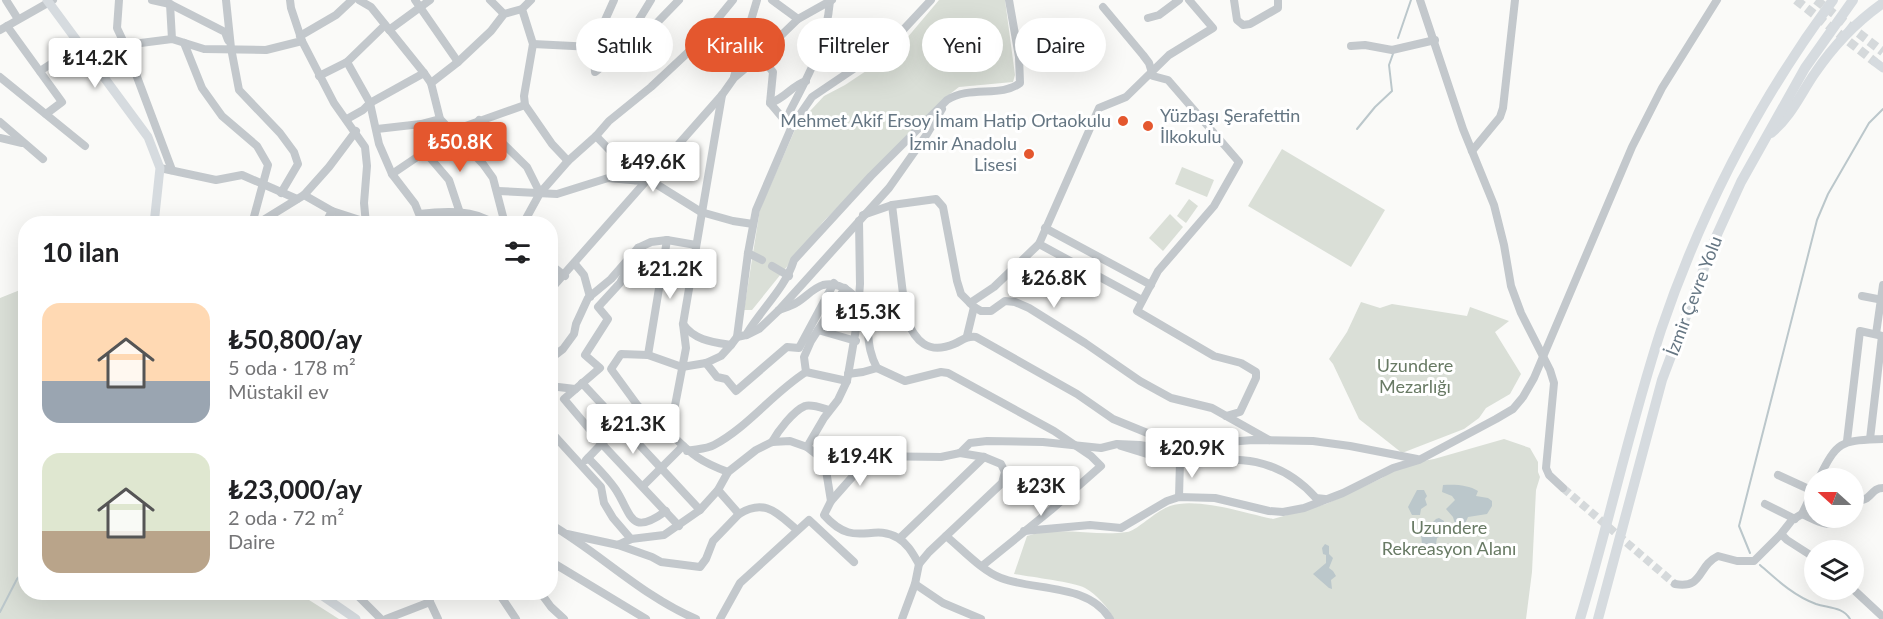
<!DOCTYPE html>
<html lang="tr">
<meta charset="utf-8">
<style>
:root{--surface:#fff;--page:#f2f2f2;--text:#202124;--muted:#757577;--accent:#e4572e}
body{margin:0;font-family:Lato,sans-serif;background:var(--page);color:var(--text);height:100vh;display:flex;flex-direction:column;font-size:22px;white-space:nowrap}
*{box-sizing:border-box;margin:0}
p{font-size:20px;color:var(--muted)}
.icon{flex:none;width:33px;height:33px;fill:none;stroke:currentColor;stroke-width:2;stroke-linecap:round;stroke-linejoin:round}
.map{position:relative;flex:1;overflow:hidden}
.sheet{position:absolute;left:18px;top:216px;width:540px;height:384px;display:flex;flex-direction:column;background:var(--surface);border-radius:24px;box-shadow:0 6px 24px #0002}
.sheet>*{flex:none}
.guide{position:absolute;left:576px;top:18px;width:570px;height:54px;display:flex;gap:12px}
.needle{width:39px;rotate:291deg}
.tools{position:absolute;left:1804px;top:468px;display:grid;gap:12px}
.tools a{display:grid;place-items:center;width:60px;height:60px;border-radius:50%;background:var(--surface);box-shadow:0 6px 24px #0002;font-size:30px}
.price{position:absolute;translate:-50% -51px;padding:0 14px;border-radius:6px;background:#fff;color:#222;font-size:20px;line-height:39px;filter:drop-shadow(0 2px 3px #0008)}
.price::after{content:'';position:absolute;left:50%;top:36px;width:18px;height:14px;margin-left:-9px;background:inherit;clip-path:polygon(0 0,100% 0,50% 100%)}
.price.active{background:var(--accent);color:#fff}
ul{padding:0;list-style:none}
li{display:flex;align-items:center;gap:18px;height:150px;padding:0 24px}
li span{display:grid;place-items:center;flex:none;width:168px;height:120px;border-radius:18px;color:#555}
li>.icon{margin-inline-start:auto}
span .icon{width:72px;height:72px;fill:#fffc;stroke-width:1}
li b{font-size:26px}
h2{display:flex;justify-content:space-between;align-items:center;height:72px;padding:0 24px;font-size:26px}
.chip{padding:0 21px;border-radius:27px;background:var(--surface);box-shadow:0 6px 24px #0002;font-size:21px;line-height:54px}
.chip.active{background:var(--accent);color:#fff}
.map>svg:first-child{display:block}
.green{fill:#dadfd7}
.water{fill:#bbc7cb}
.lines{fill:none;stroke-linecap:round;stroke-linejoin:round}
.stream{stroke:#bbc7cb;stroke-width:2}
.minor-tunnel{stroke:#d5d9db;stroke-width:8;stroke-dasharray:8 4;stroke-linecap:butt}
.major-tunnel{stroke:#d5d9db;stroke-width:9;stroke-dasharray:9 4.5;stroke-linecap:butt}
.minor{stroke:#c3c8cc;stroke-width:8}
.major{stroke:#d6dbdf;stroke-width:9}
.highway{stroke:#d6dbdf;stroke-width:10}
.poi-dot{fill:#e4572e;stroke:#fff;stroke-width:2}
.labels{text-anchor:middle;stroke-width:6;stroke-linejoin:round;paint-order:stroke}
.poi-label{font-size:18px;fill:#657683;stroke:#fff;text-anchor:end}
.street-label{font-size:18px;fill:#657683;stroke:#fff}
.park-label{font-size:18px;fill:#687a64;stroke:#fff}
</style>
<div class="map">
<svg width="1883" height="619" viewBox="0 0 1883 619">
<rect width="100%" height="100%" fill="#fafaf8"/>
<g class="green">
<polygon points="939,0 1005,0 1015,75 1013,82 959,87 946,97 823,222 752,310 744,310 760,209 797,125 824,96 845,85 896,51"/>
<polygon points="1282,149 1385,210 1351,267 1248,206"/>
<polygon points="1182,167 1214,180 1207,197 1175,184"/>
<polygon points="1189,199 1198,206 1186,223 1177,216"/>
<polygon points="1170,214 1183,227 1163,251 1149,238"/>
<polygon points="25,288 26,592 298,593 339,619 0,619 0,298"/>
<polygon points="1361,302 1380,308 1392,304 1467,316 1470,307 1509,321 1495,332 1521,374 1510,394 1486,408 1479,418 1464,429 1402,453 1359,419 1333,364 1329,359 1347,332"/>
<path d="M 1504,439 L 1530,448 L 1538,462 L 1538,472 L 1540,477 L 1536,490 L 1532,572 L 1526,619 L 1114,619 C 1108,607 1097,595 1085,588 C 1073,582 1030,577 1014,574 L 1027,536 C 1058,525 1095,537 1127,532 C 1137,531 1155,511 1170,506 C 1197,497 1244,513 1273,519 L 1326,504 L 1382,478 L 1401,465 L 1434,459 Z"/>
</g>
<g class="water">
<path d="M 1443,485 C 1455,484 1469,485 1478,491 L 1476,496 L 1488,498 L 1492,501 L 1492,506 L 1487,514 L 1468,517 L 1464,526 L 1456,527 L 1453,517 L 1446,509 L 1455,500 L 1452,496 L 1442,492 Z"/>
<polygon points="1417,490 1424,490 1427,496 1425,499 1427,505 1421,509 1420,515 1412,515 1408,507"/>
<polygon points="1439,518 1444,521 1445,534 1437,538 1436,544 1429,547 1425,546 1422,544 1420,525 1424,522 1430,525 1436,519"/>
<polygon points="1325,544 1329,546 1329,554 1333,558 1329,568 1333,571 1336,576 1331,580 1332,589 1329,588 1313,574 1326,563 1326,555 1323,554 1322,548"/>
</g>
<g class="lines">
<g class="stream">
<polyline points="1398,38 1411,0"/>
<polyline points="1357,129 1375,107 1392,91 1389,65 1394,51"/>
<polyline points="1750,553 1739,526 1817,220 1828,194 1869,123 1883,109"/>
<path d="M 1760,565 C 1777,580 1794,596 1816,604 C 1829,608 1843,607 1850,619"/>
<polyline points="0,612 17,579 26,569"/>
</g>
<polyline class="minor-tunnel" points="1563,488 1675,584"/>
<g class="major-tunnel">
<polyline points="1796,0 1875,62"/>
<polyline points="1816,0 1883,52"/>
</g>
<g class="minor">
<polyline points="6,0 18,19"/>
<polyline points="119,0 117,28 125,45 172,39 204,49 266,50 302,41 291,8 290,0"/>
<polyline points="152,0 170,4 225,32 228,40"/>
<polyline points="226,0 231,48 239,90 280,133 294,152 298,164 281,193"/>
<polyline points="359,0 371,7 424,73 431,83 440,119 483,164 493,178 505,224"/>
<polyline points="415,0 458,62"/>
<polyline points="490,0 504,14"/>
<polyline points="531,0 522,9 533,44 524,96 525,105 552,144 568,161"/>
<polyline points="614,0 593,47 595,72 618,54 651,0"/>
<polyline points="772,0 798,19"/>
<polyline points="1234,0 1237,20 1243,25 1250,24 1278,8 1278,0"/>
<polyline points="1420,0 1463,129 1494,205 1504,245 1511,286 1521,313 1550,370 1554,383 1546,468 1549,475 1563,488"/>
<polyline points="170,4 172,39"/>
<polyline points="1103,7 1143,55 1149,63 1153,76 1168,80 1239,162 1214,206 1158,271 1137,311 1214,356 1241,363 1256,372 1256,378 1240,412 1226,416"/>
<polyline points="1148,18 1159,15 1179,0"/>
<polyline points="7,26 62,102 46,114"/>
<polyline points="0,30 53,0"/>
<polyline points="389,30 430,0"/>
<polyline points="300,36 336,15 352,0"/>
<polyline points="302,41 334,103 365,147 367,166 364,203 366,224"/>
<polyline points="184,43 202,88 222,116 257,146 268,165 252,224"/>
<polyline points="533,44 593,47"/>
<polyline points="125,45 172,170"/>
<polyline points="1351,46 1365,45 1392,50 1435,40"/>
<polyline points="760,56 773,72 770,103 786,122"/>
<path d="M 347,62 L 370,103 L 379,144 L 392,174 L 415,204 L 419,214 C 443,211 475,209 494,224"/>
<polyline points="606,67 619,62 679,0"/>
<polyline points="40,71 80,45"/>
<polyline points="319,76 347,62 385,25"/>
<polyline points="0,77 85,146"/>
<polyline points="734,77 757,0"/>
<polyline points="431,83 458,62 491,31 504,14 522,9"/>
<path d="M 722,95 L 683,324 L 686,348 L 673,416 L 672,435 C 692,455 701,462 728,472"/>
<path d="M 770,103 C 785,99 792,85 806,81"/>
<polyline points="347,119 363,110 370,103 424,73"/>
<polyline points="479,120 527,167 540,193"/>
<polyline points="0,122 43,159"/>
<path d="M 792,126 L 786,122 L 790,111 C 810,72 826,45 830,1"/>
<polyline points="377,129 421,124 440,119"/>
<polyline points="596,136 623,164 635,180"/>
<polyline points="0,138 22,143"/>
<polyline points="1472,151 1500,117 1503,108 1515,0"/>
<polyline points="425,152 449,180 460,213"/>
<polyline points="160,168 216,180 242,175 297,199"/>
<polyline points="392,174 460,128 525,105"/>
<polyline points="498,191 557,194 608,178 642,181 648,179 701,212 733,221 753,224"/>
<polyline points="304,195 332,211 366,222"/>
<path d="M 892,205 L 906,318 C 915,341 928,355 954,344 C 963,340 966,336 976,337 L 1077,394 L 1113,419 L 1177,445 L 1185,453"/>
<polyline points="863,215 892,205 936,199 943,207 957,281 961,294 974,307 981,311 991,311 1005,301 1015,302 1029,308 1085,343 1140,381 1171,398 1212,408 1269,440"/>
<polyline points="257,224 304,195 329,167 356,131"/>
<polyline points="325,224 332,211"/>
<polyline points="523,224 540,193 568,161 596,136 609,121 651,87 697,44 733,0"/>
<polyline points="1045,228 1151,285"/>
<polyline points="1039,244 1142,300"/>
<polyline points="638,248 620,283 598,307 608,319 585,355 600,368 564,399 602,444 679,526"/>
<polyline points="748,253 762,260"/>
<polyline points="550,264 565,276"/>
<polyline points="575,264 584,275 590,297"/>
<polyline points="772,266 789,276"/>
<polyline points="550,290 722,95 734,78 760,56 798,19 832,0"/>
<polyline points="1862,296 1883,300"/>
<polyline points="970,303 994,287 1039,244 1099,108 1126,97 1169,55 1213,28 1189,0"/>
<path d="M 779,310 C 784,308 791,306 796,303 C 805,298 813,288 823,285 C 841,281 860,296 865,314 C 870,334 866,347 877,368 L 905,381 L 941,372 L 948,373 L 1054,431 L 1091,456 L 1101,466 L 1051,510 L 982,566"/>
<path d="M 683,324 C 694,340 712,342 731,345 L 737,337 L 746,335 C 761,309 785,289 794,260 L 871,176 L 947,100 C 970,85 1001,98 1020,83 L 1019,57 L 1009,0"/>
<polyline points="818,330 856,341"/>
<polyline points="1876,334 1883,285"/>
<polyline points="747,335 759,329 779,310 889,188 927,134 942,109"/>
<polyline points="967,336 974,307"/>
<polyline points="737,337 748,253 756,210 792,126 812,97 889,45 931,0"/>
<polyline points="648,355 667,240"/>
<polyline points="550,359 563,349 574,334 576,324 588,298 611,279 638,248 651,242 667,240 696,245"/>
<polyline points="706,363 717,377 726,379 736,391 787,347 799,348 834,283"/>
<polyline points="806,372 847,381"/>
<polyline points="848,374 863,372 877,368"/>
<polyline points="582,383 700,510"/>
<polyline points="550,386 575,389"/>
<polyline points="550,431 601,487 604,503 613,518 631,539"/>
<polyline points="672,435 638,406 611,369 621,354 648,355 682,367 706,363 721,356 731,345"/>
<polyline points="1870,439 1882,336"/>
<polyline points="1847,441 1860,331 1883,336"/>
<path d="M 772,442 C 778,431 793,411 805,406 C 812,404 822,408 829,410"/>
<path d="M 1121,446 L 1173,462 L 1180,461 L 1186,463 C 1237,455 1279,457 1316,498 L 1325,499"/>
<polyline points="807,447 824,418 838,400 847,381 857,323 860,284 859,221"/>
<path d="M 687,451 C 696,449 707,449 714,445 C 748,427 773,393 806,372 L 804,357 L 811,341 L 845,288"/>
<path d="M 820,457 L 825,464 L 831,501 L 824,515 C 855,550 871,522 898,538 C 908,544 913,554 919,564"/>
<path d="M 588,458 C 598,468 608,478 616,490 C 632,515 630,537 666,511"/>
<polyline points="586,460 638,406"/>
<polyline points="1778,475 1813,491"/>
<path d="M 1819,478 C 1838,439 1842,441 1883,439"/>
<polyline points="643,486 683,446"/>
<path d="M 718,490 L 739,514 C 765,498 777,513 797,530"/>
<polyline points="1179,497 1180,461"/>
<polyline points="831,501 854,475 865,456"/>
<polyline points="1765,504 1795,519"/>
<path d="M 1854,504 C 1858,500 1862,501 1867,498 C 1873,493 1875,488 1883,488"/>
<path d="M 1802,514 C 1816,520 1829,530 1841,518"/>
<path d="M 550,524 C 601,554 642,596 696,619"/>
<polyline points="1024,531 1090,525 1121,528 1167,501 1179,497 1215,498 1269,511 1283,512 1304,508 1343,493 1393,468 1419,460 1496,419 1513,409 1523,397 1534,378 1632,147 1662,88 1717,0"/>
<polyline points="567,534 618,545 631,539 664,535 700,510 718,490 728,472 756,450 772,442 790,441 807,447 820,457 844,458 865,456 941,457 960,453 970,443 987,441 1043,442 1101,448 1117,444 1140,445 1185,453 1215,443 1253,440 1313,441 1350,446 1417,459"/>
<polyline points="1781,534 1787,540 1815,558"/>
<path d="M 946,536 C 962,549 982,571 1001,578 C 1034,591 1089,583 1110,619"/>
<polyline points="900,538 984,457"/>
<polyline points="618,545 652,557 661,562 700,567 706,559 713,541 739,514"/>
<polyline points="550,561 646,619"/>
<polyline points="915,584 943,603 981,619"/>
<path d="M 1675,584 C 1704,589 1697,566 1718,556 L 1737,561 L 1754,561 L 1781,534 L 1792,520 L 1802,514 L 1815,487"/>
<polyline points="1854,590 1883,617"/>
<polyline points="354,592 381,619"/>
<polyline points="428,592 430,602 438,619"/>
<polyline points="498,592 516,619"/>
<polyline points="540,592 551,607 564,619"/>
<polyline points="386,619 430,602"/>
<polyline points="720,619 740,583 809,520 854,562"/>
<polyline points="902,619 915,584 919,564 929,552 1002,483 1005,472 1001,464 984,457 960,453"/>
</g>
<g class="major">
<polyline points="47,0 148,137 160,168 154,224"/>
<polyline points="1875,62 1883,68"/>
<polyline points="317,592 356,619"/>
</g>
<g class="highway">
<path d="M 1771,133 C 1791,117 1801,93 1815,73 C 1834,45 1856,22 1883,3"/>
<path d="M 1580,619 C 1609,523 1630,425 1661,330 C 1701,212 1759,100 1833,0"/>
<polyline points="1598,619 1662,380 1715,239 1741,182 1805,68 1853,0"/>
</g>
</g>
<g class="poi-dot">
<circle cx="1123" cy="121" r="6"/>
<circle cx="1148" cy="126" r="6"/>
<circle cx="1029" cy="154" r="6"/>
</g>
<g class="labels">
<g class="poi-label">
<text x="1160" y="122" text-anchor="start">Yüzbaşı Şerafettin<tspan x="1160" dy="21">İlkokulu</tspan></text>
<text x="1111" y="127">Mehmet Akif Ersoy İmam Hatip Ortaokulu</text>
<text x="1017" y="150">İzmir Anadolu<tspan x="1017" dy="21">Lisesi</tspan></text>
</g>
<g class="street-label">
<text transform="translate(1694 296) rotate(-69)" y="6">İzmir Çevre Yolu</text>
</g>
<g class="park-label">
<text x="1415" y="372">Uzundere<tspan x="1415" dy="21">Mezarlığı</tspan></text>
<text x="1449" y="534">Uzundere<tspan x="1449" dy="21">Rekreasyon Alanı</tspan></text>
</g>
</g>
</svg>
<div class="tools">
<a><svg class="needle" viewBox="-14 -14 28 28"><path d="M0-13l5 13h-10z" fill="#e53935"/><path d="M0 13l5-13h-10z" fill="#757577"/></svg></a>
<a><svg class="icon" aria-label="layers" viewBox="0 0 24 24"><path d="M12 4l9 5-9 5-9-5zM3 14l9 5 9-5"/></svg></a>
</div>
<b class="price" style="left:95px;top:89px">₺14.2K</b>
<b class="price active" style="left:460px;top:173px">₺50.8K</b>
<b class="price" style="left:653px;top:193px">₺49.6K</b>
<b class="price" style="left:670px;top:300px">₺21.2K</b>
<b class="price" style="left:1054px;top:309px">₺26.8K</b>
<b class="price" style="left:868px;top:343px">₺15.3K</b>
<b class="price" style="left:633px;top:455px">₺21.3K</b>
<b class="price" style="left:1192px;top:479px">₺20.9K</b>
<b class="price" style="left:860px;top:487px">₺19.4K</b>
<b class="price" style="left:1041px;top:517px">₺23K</b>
<div class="guide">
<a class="chip">Satılık</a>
<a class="chip active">Kiralık</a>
<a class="chip">Filtreler</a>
<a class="chip">Yeni</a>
<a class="chip">Daire</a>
</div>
<section class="sheet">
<h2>10 ilan<svg class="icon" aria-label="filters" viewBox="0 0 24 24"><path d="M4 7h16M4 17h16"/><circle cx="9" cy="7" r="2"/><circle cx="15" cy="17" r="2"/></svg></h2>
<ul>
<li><span style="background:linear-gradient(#ffd9b3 65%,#9aa5b1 0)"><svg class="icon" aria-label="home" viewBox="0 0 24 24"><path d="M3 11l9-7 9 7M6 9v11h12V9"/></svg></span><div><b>₺50,800/ay</b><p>5 oda · 178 m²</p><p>Müstakil ev</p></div></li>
<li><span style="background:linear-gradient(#dfe7d0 65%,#b9a48a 0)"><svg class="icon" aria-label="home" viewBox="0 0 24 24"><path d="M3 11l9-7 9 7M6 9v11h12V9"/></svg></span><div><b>₺23,000/ay</b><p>2 oda · 72 m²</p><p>Daire</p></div></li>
</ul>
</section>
</div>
